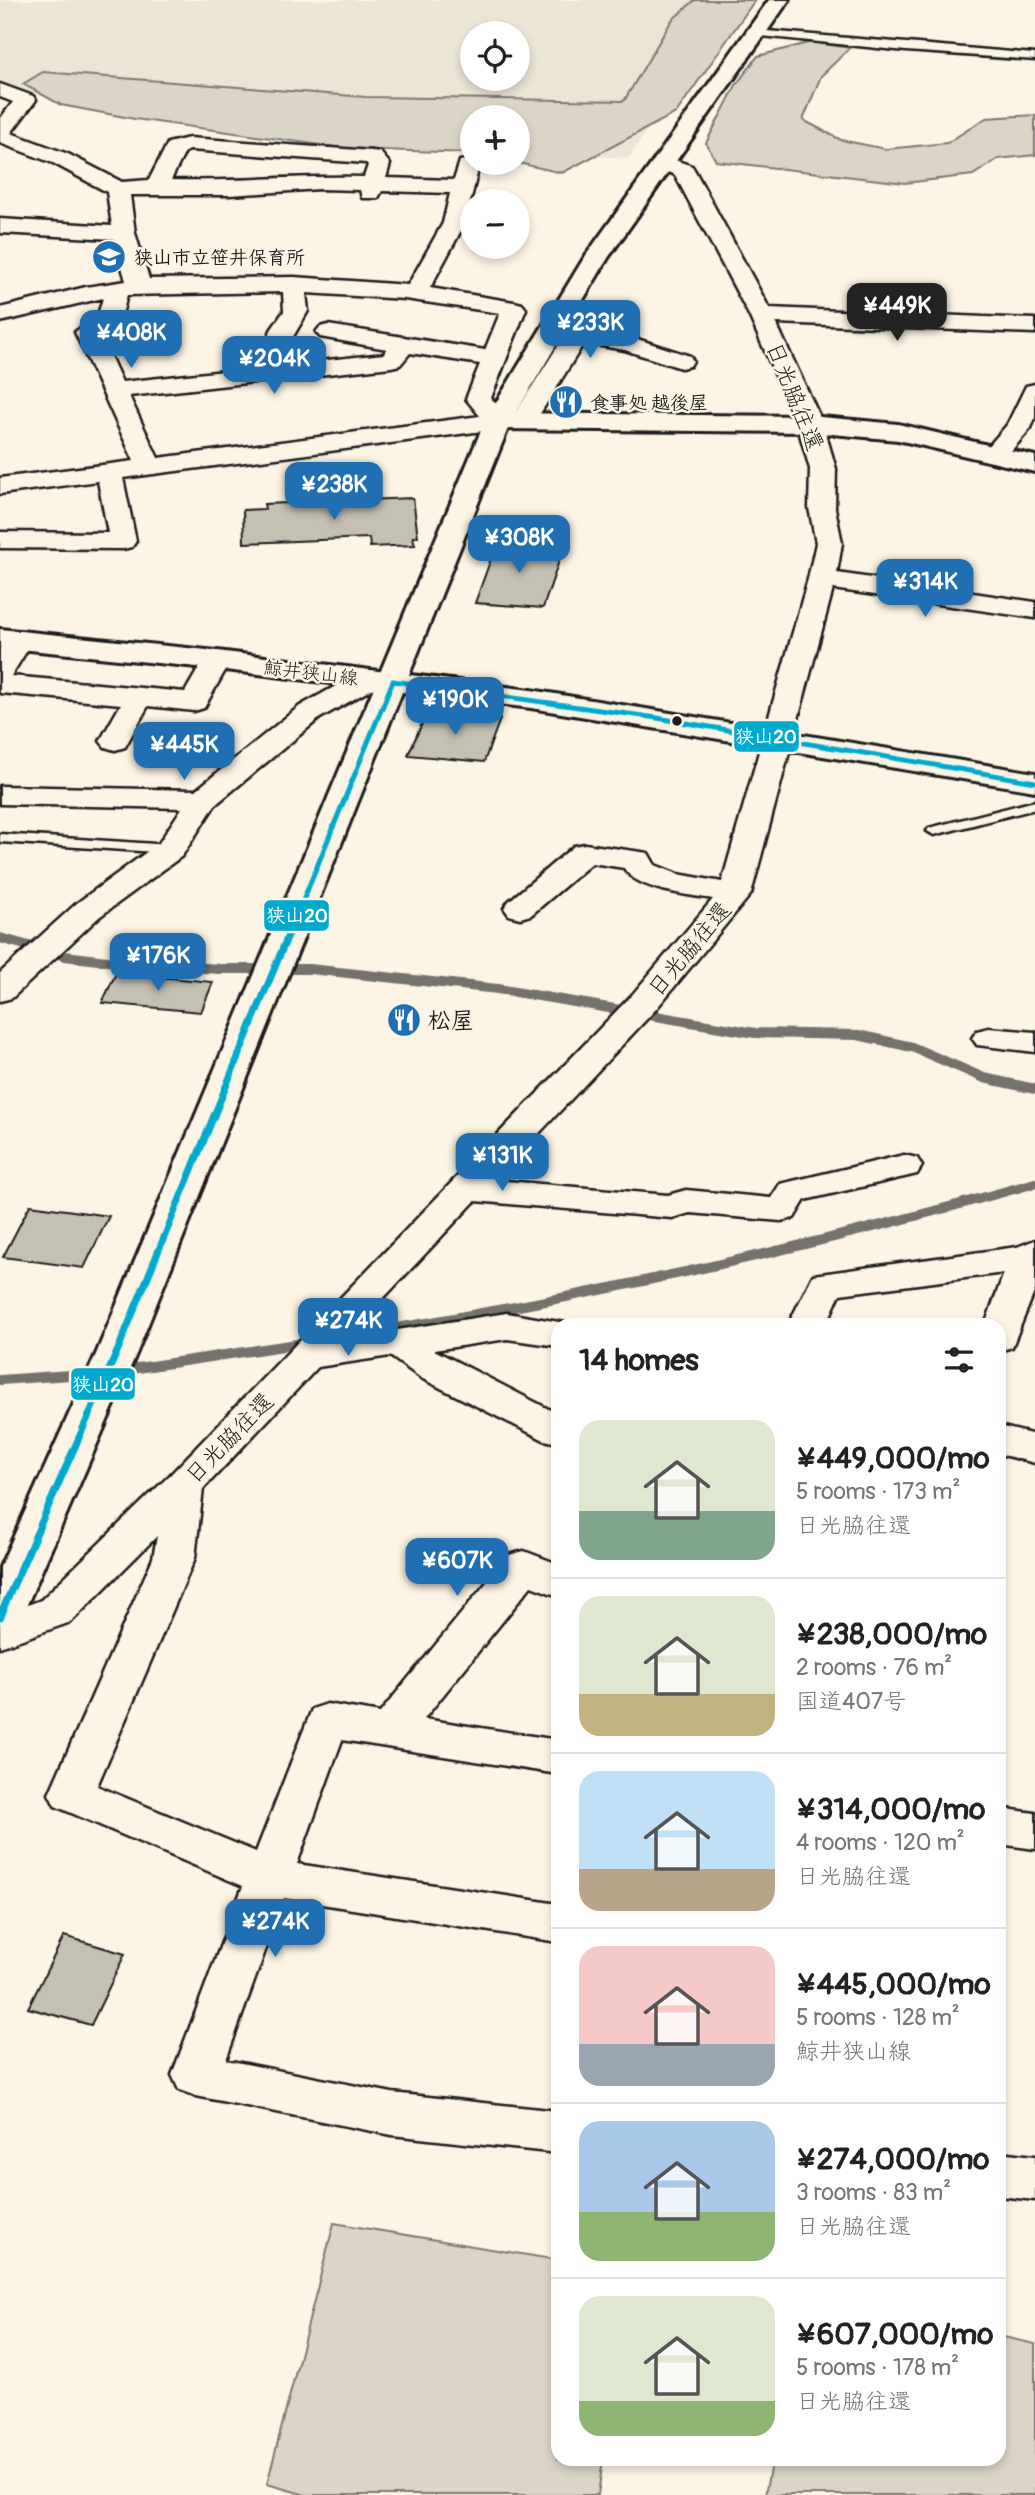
<!DOCTYPE html>
<meta charset="utf-8">
<style>
:root{--surface:#fff;--page:#f6f6f6;--text:#222;--muted:#767676;--line:#e0e0e0;--accent:#1f6fb2}
body{margin:0;font-family:Pangolin,"Klee One",sans-serif;background:var(--page);color:var(--text);height:100vh;display:flex;flex-direction:column;font-size:26px;white-space:nowrap}
*{box-sizing:border-box;margin:0}
p{font-size:23px;color:var(--muted)}
.icon{flex:none;width:38px;height:38px;fill:none;stroke:currentColor;stroke-width:2;stroke-linecap:round;stroke-linejoin:round}
.map{position:relative;flex:1;overflow:hidden}
.drawer{position:absolute;left:551px;top:1318px;width:455px;height:1148px;display:flex;flex-direction:column;background:var(--surface);border-radius:21px;box-shadow:0 4px 10px #0003}
.drawer>*{flex:none}
.tools{position:absolute;left:460px;top:21px;display:grid;gap:14px}
.tools a{display:grid;place-items:center;width:70px;height:70px;border-radius:50%;background:var(--surface);box-shadow:0 4px 10px #0003;font-size:35px}
.price{position:absolute;translate:-50% -60px;padding:0 16px;border-radius:14px;background:var(--accent);color:#fff;font-size:23px;line-height:46px;filter:drop-shadow(0 2px 4px #0008)}
.price::after{content:'';position:absolute;left:50%;top:42px;width:21px;height:16px;margin-left:-10px;background:inherit;clip-path:polygon(0 0,100% 0,50% 100%)}
.price.on{background:#222;color:#fff}
ul{padding:0;list-style:none}
li{display:flex;align-items:center;gap:21px;height:175px;padding:0 28px}
li+li{border-top:2px solid var(--line)}
li span{display:grid;place-items:center;flex:none;width:196px;height:140px;border-radius:21px;color:#555}
li>.icon{margin-inline-start:auto}
span .icon{width:84px;height:84px;fill:#fffc;stroke-width:1}
li b{font-size:30px}
h2{display:flex;justify-content:space-between;align-items:center;height:84px;padding:0 28px;font-size:30px}
.map>svg:first-child{display:block}
.built{fill:#ebe5d6;fill-rule:evenodd}
.green{fill:#dbd5c8;stroke:#7c7872;stroke-width:2}
.lines{fill:none;stroke-linecap:round;stroke-linejoin:round}
.stream{stroke:#75726c;stroke-width:10}
.building{fill:#c4c0b3;stroke:#1c1c1c;stroke-width:2}
.lane-casing{stroke:#1c1c1c;stroke-width:5}
.street-casing{stroke:#1c1c1c;stroke-width:5}
.secondary-casing{stroke:#1c1c1c;stroke-width:6}
.highway-casing{stroke:#1c1c1c;stroke-width:6}
.lane{fill:#fcf5e5;fill-rule:evenodd}
.street{fill:#fcf5e5;fill-rule:evenodd}
.secondary{fill:#fcf5e5;fill-rule:evenodd}
.highway{fill:#fcf5e5;fill-rule:evenodd}
.bus-1-far2-casing{stroke:#fcf5e5;stroke-width:10}
.bus-1-far1-casing{stroke:#fcf5e5;stroke-width:12}
.bus-1-casing{stroke:#fcf5e5;stroke-width:14}
.bus-1-far2{stroke:#00a9ce;stroke-width:5}
.bus-1-far1{stroke:#00a9ce;stroke-width:7}
.bus-1{stroke:#00a9ce;stroke-width:9}
.bus-dot{fill:#1c1c1c;stroke:#fcf5e5;stroke-width:2.5}
.labels{text-anchor:middle;stroke-width:5;stroke-linejoin:round;paint-order:stroke}
.far-poi-label{font-size:19px;font-weight:bold;fill:#1c1c1c;stroke:#fcf5e5;text-anchor:start}
.far-street-label{font-size:19px;fill:#1c1c1c;stroke:#fcf5e5}
.street-label{font-size:23px;fill:#1c1c1c;stroke:#fcf5e5}
.poi-label{font-size:23px;font-weight:bold;fill:#1c1c1c;stroke:#fcf5e5;text-anchor:start}
.line-badge{stroke:#fcf5e5;stroke-width:2.5}
.badge-label{font-size:19px;text-anchor:middle;font-weight:bold;fill:#fff}
</style>
<div class="map">
<svg width="1035" height="2495" viewBox="0 0 1035 2495">
<rect width="100%" height="100%" fill="#fcf5e5"/>
<filter id="ink" filterUnits="userSpaceOnUse"><feTurbulence type="fractalNoise" baseFrequency=".0143" numOctaves="2"/><feDisplacementMap in="SourceGraphic" scale="14" xChannelSelector="R" yChannelSelector="G"/><feConvolveMatrix kernelMatrix="1 2 1 2 8 2 1 2 1" color-interpolation-filters="sRGB"/></filter>
<g filter="url(#ink)">
<path class="built" d="M 0,0 L 730,0 L 629,158 L 518,152 L 518,117 L 472,117 L 264,137 L 31,92 L 0,83 ZM 472,33 L 518,33 L 518,79 L 472,79 Z"/>
<g class="green">
<polygon points="695,0 755,0 676,113 562,173 518,163 518,117 472,117 472,153 349,149 135,119 61,105 23,84 43,72 366,97 624,101 672,20"/>
<polygon points="812,42 850,48 821,76 803,120 841,140 886,149 947,143 986,118 1035,115 1035,155 998,159 973,175 905,183 716,161 706,143 736,85 758,56"/>
<polygon points="334,2223 558,2260 558,2459 603,2459 598,2495 306,2495 267,2484"/>
<polygon points="999,2336 1035,2344 1035,2495 765,2495 772,2459 999,2459"/>
</g>
<g class="lines">
<g class="stream">
<polyline points="0,938 65,956 115,962 220,969 310,969 498,989 755,1033 858,1035 912,1047 984,1078 1035,1089"/>
<path d="M 336,1338 C 571,1301 806,1249 1035,1183"/>
<polyline points="118,1371 310,1342"/>
<polyline points="0,1380 98,1373"/>
</g>
</g>
<g class="building">
<polygon points="413,498 418,537 413,537 415,545 370,547 369,538 244,543 243,510 265,509 264,504"/>
<polygon points="498,539 563,549 543,608 475,603"/>
<polygon points="427,712 500,719 484,762 408,755"/>
<polygon points="116,973 213,982 201,1012 102,1003"/>
<polygon points="30,1205 109,1216 84,1268 3,1257"/>
<polygon points="64,1936 125,1954 91,2025 28,2008"/>
</g>
<g class="lines">
<g class="lane-casing">
<g id="lane">
<polygon points="755,30 1035,54 1035,60 906,51 752,35 752,31"/>
<polygon points="1035,801 1035,809 934,835 927,831 929,828"/>
<polygon points="0,834 171,845 178,849 171,853 0,842"/>
</g>
</g>
<g class="street-casing">
<g id="street">
<path d="M 0,84 L 33,96 L 36,100 L 11,133 L 68,154 L 122,182 L 149,180 L 168,143 L 189,138 L 372,151 L 380,152 L 390,164 L 386,178 L 454,180 L 460,161 C 468,159 474,160 479,166 L 465,223 L 430,288 L 514,302 L 522,304 L 526,309 L 491,398 L 511,421 L 507,426 L 498,429 L 123,478 L 136,541 L 132,547 L 123,549 L 0,548 L 0,532 L 108,533 L 98,481 L 0,494 L 0,478 L 134,461 L 75,332 L 98,315 L 103,298 L 0,322 L 0,308 L 86,287 L 126,281 L 114,239 L 0,233 L 0,219 L 112,226 L 107,192 L 53,163 L 0,143 L 0,119 L 13,102 L 0,97 ZM 190,150 L 366,163 L 368,165 L 364,177 C 300,175 236,182 171,180 L 185,152 ZM 320,189 L 360,190 L 362,198 L 378,198 L 382,191 L 450,193 L 443,223 L 408,285 L 294,277 L 149,279 L 135,233 L 130,195 L 229,195 ZM 283,292 L 284,311 L 271,330 L 267,342 L 271,347 L 279,349 L 287,347 L 308,311 L 306,293 L 405,299 L 500,313 L 485,350 L 328,325 L 320,327 L 316,332 L 320,337 L 387,349 L 384,354 L 122,382 L 100,334 L 121,319 L 127,295 ZM 410,353 L 480,364 L 466,399 L 480,416 L 158,458 L 129,396 L 391,367 L 400,365 Z"/>
<path d="M 664,156 L 692,166 L 695,171 L 769,308 L 1035,319 L 1035,333 L 776,323 L 823,424 L 836,469 L 835,508 L 842,543 L 837,573 L 1035,602 L 1035,618 L 833,589 L 751,894 L 656,1009 L 495,1180 L 668,1195 L 686,1190 L 771,1198 L 780,1184 L 904,1155 L 917,1158 L 922,1166 L 917,1174 L 805,1200 L 794,1218 L 781,1221 L 690,1213 L 672,1218 L 475,1201 L 346,1338 L 507,1313 L 571,1324 L 558,1325 L 558,1346 L 507,1339 L 434,1350 L 558,1414 L 558,1443 L 544,1440 L 421,1378 L 390,1356 L 318,1367 L 203,1489 L 195,1558 L 97,1786 L 256,1852 L 312,1709 L 327,1704 L 380,1713 L 509,1555 L 524,1551 L 558,1564 L 558,1596 L 531,1586 L 424,1719 L 558,1740 L 558,1774 L 342,1740 L 297,1864 L 558,1904 L 558,1942 L 284,1898 L 226,2060 L 392,2093 L 558,2111 L 558,2153 L 392,2135 L 196,2096 L 179,2090 L 172,2075 L 243,1886 L 55,1806 L 49,1794 L 153,1558 L 157,1536 L 71,1622 L 0,1647 L 0,1615 L 41,1600 L 170,1475 L 632,995 L 713,899 C 690,895 635,890 624,868 L 592,863 L 531,915 L 520,918 L 509,915 L 504,908 L 509,901 L 574,846 L 585,844 L 648,853 L 655,865 L 678,874 L 722,882 L 808,579 L 816,543 L 809,508 L 810,469 L 797,424 L 749,315 L 675,175 L 656,167 L 653,162 L 656,157 Z"/>
<polygon points="577,328 637,339 690,356 693,361 690,366 681,368 625,350 584,343 533,425 524,428 515,425 511,420 565,335 569,330"/>
<polygon points="1035,384 1035,418 1031,428 1004,459 995,462 986,459 982,454 1007,425 1026,386"/>
<polygon points="20,631 30,633 34,639 11,676 185,692 207,654 217,651 227,654 231,660 204,708 194,711 148,706 125,747 115,750 105,747 100,741 121,704 0,693 0,648 10,633"/>
<polygon points="369,670 379,673 383,679 379,685 320,718 215,805 182,856 99,917 12,998 0,1001 0,973 77,903 159,843 182,808 0,804 0,786 196,790 300,706 359,673"/>
<polygon points="989,1028 1035,1032 1035,1052 977,1045 972,1038 977,1031"/>
<polygon points="1035,1240 1035,1290 1012,1347 999,1351 999,1325 985,1325 1004,1273 840,1294 826,1325 788,1325 813,1275 1017,1247"/>
<polygon points="999,1426 1035,1435 1035,1463 999,1454"/>
<polygon points="999,1808 1035,1813 1035,1849 999,1844"/>
<polygon points="999,2152 1035,2156 1035,2200 999,2196"/>
</g>
</g>
<g class="secondary-casing">
<g id="secondary">
<polygon points="498,413 810,416 898,424 1035,456 1035,472 898,440 810,432 498,429 489,427 485,421 489,415"/>
<polygon points="0,629 217,651 531,690 1035,773 1035,791 531,708 217,669 0,647"/>
</g>
</g>
<g class="highway-casing">
<polygon id="highway" points="769,0 789,0 608,258 511,421 137,1352 22,1616 16,1627 0,1632 0,1567 97,1352 485,421 584,258"/>
</g>
<use href="#lane" class="lane"/>
<use href="#street" class="street"/>
<use href="#secondary" class="secondary"/>
<use href="#highway" class="highway"/>
<g class="bus-1-far2-casing">
<g id="bus-1-far2">
<polyline points="393,681 657,718 1035,782"/>
<polyline points="291,930 393,681"/>
</g>
</g>
<g class="bus-1-far1-casing">
<polyline id="bus-1-far1" points="2,1611 117,1352 291,928"/>
</g>
<g class="bus-1-casing">
<polyline id="bus-1" points="0,1616 3,1609"/>
</g>
<use href="#bus-1-far2" class="bus-1-far2"/>
<use href="#bus-1-far1" class="bus-1-far1"/>
<use href="#bus-1" class="bus-1"/>
</g>
</g>
<defs>
<g id="school-disc" transform="scale(1.75)"><circle r="9.5" fill="#1f6fb2" stroke="#fcf5e5"/><path d="M0-5L7-2L0 1L-7-2ZM-4 1L0 2.5L4 1V4Q0 6-4 4Z" fill="#fff"/></g>
<g id="restaurant-disc" transform="scale(1.75)"><circle r="9.5" fill="#1f6fb2" stroke="#fcf5e5"/><path d="M-5-6h1v4h1v-4h1v4h1v-4h1v5L-1.5 .5V6h-2V.5L-5-1ZM5-6V6H3V1.5H1.5Q1.5-4 5-6Z" fill="#fff"/></g>
</defs>
<g fill-rule="evenodd">
<use href="#school-disc" x="109" y="257"/>
<use href="#restaurant-disc" x="566" y="402"/>
<use href="#restaurant-disc" x="404" y="1020"/>
</g>
<circle class="bus-dot" cx="677" cy="721" r="6"/>
<g class="labels">
<g class="far-poi-label">
<text x="134" y="264">狭山市立笹井保育所</text>
<text x="590" y="409">食事処 越後屋</text>
</g>
<g class="far-street-label">
<text transform="translate(311 672) rotate(7)" y="7">鯨井狭山線</text>
</g>
<g class="street-label">
<text transform="translate(795 396) rotate(68)" y="8">日光脇往還</text>
<text transform="translate(689 949) rotate(-50)" y="8">日光脇往還</text>
<text transform="translate(229 1438) rotate(-46)" y="8">日光脇往還</text>
</g>
<g class="poi-label">
<text x="428" y="1028">松屋</text>
</g>
</g>
<g class="line-badge">
<rect x="733" y="720" width="67" height="33" rx="7" fill="#00a9ce"/>
<rect x="263" y="899" width="67" height="33" rx="7" fill="#00a9ce"/>
<rect x="70" y="1367" width="66" height="34" rx="7" fill="#00a9ce"/>
</g>
<g class="badge-label">
<text x="766" y="743">狭山20</text>
<text x="297" y="922">狭山20</text>
<text x="103" y="1391">狭山20</text>
</g>
</svg>
<div class="tools">
<a><svg class="icon" aria-label="locate" viewBox="0 0 24 24"><circle cx="12" cy="12" r="6"/><path d="M12 2v4M12 18v4M2 12h4M18 12h4"/></svg></a>
<a>+</a>
<a>−</a>
</div>
<b class="price on" style="left:897px;top:343px">¥449K</b>
<b class="price" style="left:590px;top:360px">¥233K</b>
<b class="price" style="left:131px;top:370px">¥408K</b>
<b class="price" style="left:274px;top:396px">¥204K</b>
<b class="price" style="left:334px;top:522px">¥238K</b>
<b class="price" style="left:519px;top:575px">¥308K</b>
<b class="price" style="left:925px;top:619px">¥314K</b>
<b class="price" style="left:455px;top:737px">¥190K</b>
<b class="price" style="left:184px;top:782px">¥445K</b>
<b class="price" style="left:158px;top:993px">¥176K</b>
<b class="price" style="left:502px;top:1193px">¥131K</b>
<b class="price" style="left:348px;top:1358px">¥274K</b>
<b class="price" style="left:457px;top:1598px">¥607K</b>
<b class="price" style="left:275px;top:1959px">¥274K</b>
<section class="drawer">
<h2>14 homes<svg class="icon" aria-label="filters" viewBox="0 0 24 24"><path d="M4 7h16M4 17h16"/><circle cx="9" cy="7" r="2"/><circle cx="15" cy="17" r="2"/></svg></h2>
<ul>
<li><span style="background:linear-gradient(#dfe7d0 65%,#7fa58c 0)"><svg class="icon" aria-label="home" viewBox="0 0 24 24"><path d="M3 11l9-7 9 7M6 9v11h12V9"/></svg></span><div><b>¥449,000/mo</b><p>5 rooms · 173 m²</p><p>日光脇往還</p></div></li>
<li><span style="background:linear-gradient(#dfe7d0 70%,#c2b280 0)"><svg class="icon" aria-label="home" viewBox="0 0 24 24"><path d="M3 11l9-7 9 7M6 9v11h12V9"/></svg></span><div><b>¥238,000/mo</b><p>2 rooms · 76 m²</p><p>国道407号</p></div></li>
<li><span style="background:linear-gradient(#bfe0f5 70%,#b9a48a 0)"><svg class="icon" aria-label="home" viewBox="0 0 24 24"><path d="M3 11l9-7 9 7M6 9v11h12V9"/></svg></span><div><b>¥314,000/mo</b><p>4 rooms · 120 m²</p><p>日光脇往還</p></div></li>
<li><span style="background:linear-gradient(#f6c9c9 70%,#9aa5b1 0)"><svg class="icon" aria-label="home" viewBox="0 0 24 24"><path d="M3 11l9-7 9 7M6 9v11h12V9"/></svg></span><div><b>¥445,000/mo</b><p>5 rooms · 128 m²</p><p>鯨井狭山線</p></div></li>
<li><span style="background:linear-gradient(#a9c7e8 65%,#8fb573 0)"><svg class="icon" aria-label="home" viewBox="0 0 24 24"><path d="M3 11l9-7 9 7M6 9v11h12V9"/></svg></span><div><b>¥274,000/mo</b><p>3 rooms · 83 m²</p><p>日光脇往還</p></div></li>
<li><span style="background:linear-gradient(#dfe7d0 75%,#8fb573 0)"><svg class="icon" aria-label="home" viewBox="0 0 24 24"><path d="M3 11l9-7 9 7M6 9v11h12V9"/></svg></span><div><b>¥607,000/mo</b><p>5 rooms · 178 m²</p><p>日光脇往還</p></div></li>
</ul>
</section>
</div>
